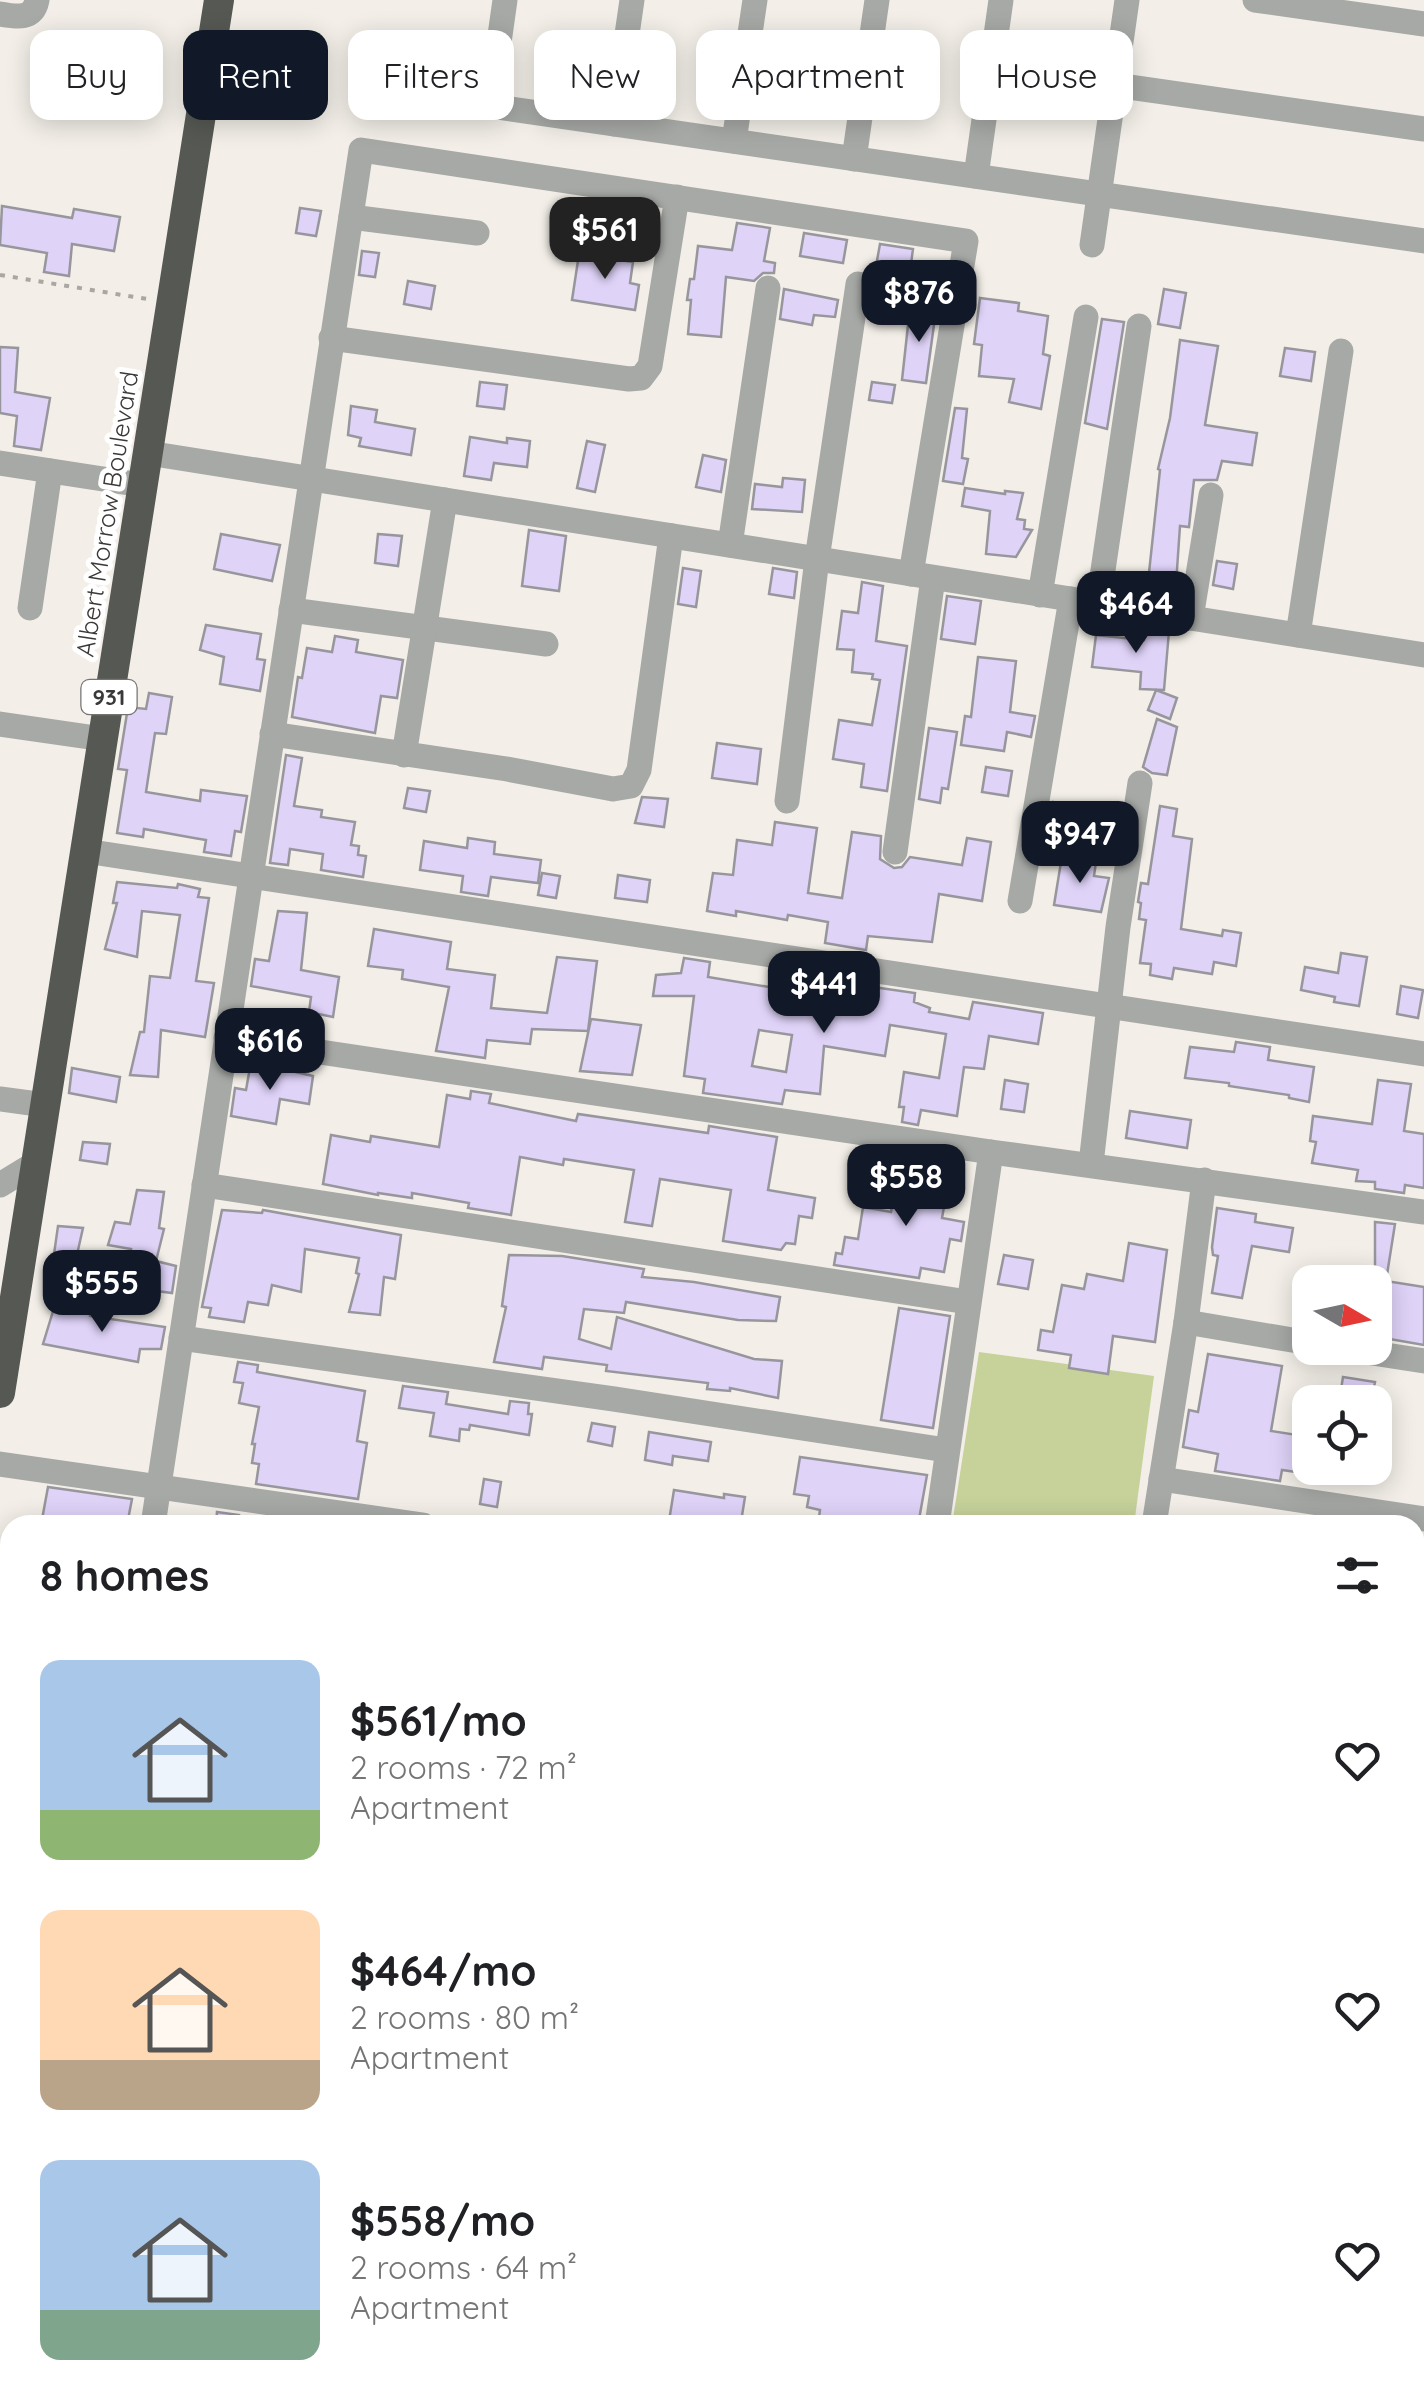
<!DOCTYPE html>
<meta charset="utf-8">
<style>
:root{--surface:#fff;--page:#f2f2f2;--text:#202124;--muted:#757577;--accent:#111827}
body{margin:0;font-family:Quicksand,sans-serif;background:var(--page);color:var(--text);height:100vh;display:flex;flex-direction:column;font-size:38px;white-space:nowrap}
*{box-sizing:border-box;margin:0}
p{font-size:32px;color:var(--muted)}
.icon{flex:none;width:55px;height:55px;fill:none;stroke:currentColor;stroke-width:2;stroke-linecap:round;stroke-linejoin:round}
.map{position:relative;flex:1;overflow:hidden}
.side{position:absolute;left:0px;top:1515px;width:1425px;height:892px;display:flex;flex-direction:column;background:var(--surface);border-radius:30px 30px 0 0;box-shadow:0 5px 25px #0003}
.side>*{flex:none}
.top-card{position:absolute;left:30px;top:30px;width:1365px;height:90px;display:flex;gap:20px}
.needle{width:65px;rotate:99deg}
.fabs{position:absolute;left:1292px;top:1265px;display:grid;gap:20px}
.fabs a{display:grid;place-items:center;width:100px;height:100px;border-radius:20px;background:var(--surface);box-shadow:0 5px 25px #0003;font-size:50px}
.price{position:absolute;translate:-50% -85px;padding:0 22px;border-radius:20px;background:var(--accent);color:#fff;font-size:32px;line-height:65px;filter:drop-shadow(0 2px 5px #0008)}
.price::after{content:'';position:absolute;left:50%;top:60px;width:30px;height:22px;margin-left:-15px;background:inherit;clip-path:polygon(0 0,100% 0,50% 100%)}
.price.current{background:#222;color:#fff}
ul{padding:0;list-style:none}
li{display:flex;align-items:center;gap:30px;height:250px;padding:0 40px}
li span{display:grid;place-items:center;flex:none;width:280px;height:200px;border-radius:20px;color:#555}
li>.icon{margin-inline-start:auto}
span .icon{width:120px;height:120px;fill:#fffc;stroke-width:1}
li b{font-size:42px}
h2{display:flex;justify-content:space-between;align-items:center;height:120px;padding:0 40px;font-size:42px}
.pill{padding:0 35px;border-radius:20px;background:var(--surface);box-shadow:0 5px 25px #0003;font-size:35px;line-height:90px}
.pill.current{background:var(--accent);color:#fff}
.map>svg:first-child{display:block}
.green{fill:#c6d29a}
.building{fill:#dfd3f8;stroke:#98969d;stroke-width:2.5;fill-rule:evenodd}
.lines{fill:none;stroke-linecap:round;stroke-linejoin:round}
.path{stroke:#aaa7a2;stroke-width:4;stroke-dasharray:5 8;stroke-linecap:butt}
.street{stroke:#a7a9a6;stroke-width:25}
.secondary{stroke:#848682;stroke-width:25}
.highway{stroke:#565953;stroke-width:30}
.labels{text-anchor:middle;stroke-width:10;stroke-linejoin:round;paint-order:stroke}
.shield{fill:#fff;stroke:#767473;stroke-width:2.5}
.shield-label{font-size:22px;font-weight:bold;fill:#3b3937}
.street-label{font-size:25px;fill:#3b3937;stroke:#fff}
</style>
<div class="map">
<svg width="1424" height="2406" viewBox="0 0 1424 2406">
<rect width="100%" height="100%" fill="#f3efe8"/>
<polygon class="green" points="979,1352 1154,1376 1134,1525 952,1525"/>
<g class="building">
<polygon points="2,206 72,218 74,209 120,217 114,251 72,244 69,276 44,272 47,253 0,245"/>
<polygon points="300,208 321,211 316,236 296,233"/>
<polygon points="737,223 770,228 764,261 775,263 774,273 763,273 754,281 726,277 721,337 688,334 691,300 687,300 690,279 694,279 698,246 732,250"/>
<polygon points="804,233 847,240 843,263 800,256"/>
<polygon points="880,244 913,249 910,271 876,266"/>
<polygon points="362,251 379,253 375,277 359,275"/>
<polygon points="579,254 633,262 630,283 639,285 635,310 572,300"/>
<polygon points="408,281 435,286 431,309 404,304"/>
<polygon points="784,289 838,300 835,317 814,315 812,325 780,319"/>
<polygon points="1164,289 1186,293 1180,328 1158,324"/>
<polygon points="980,298 1019,303 1018,311 1048,316 1043,354 1050,356 1041,409 1009,402 1014,379 979,376 982,345 974,344"/>
<polygon points="910,307 936,310 926,383 902,380"/>
<polygon points="1102,319 1124,322 1107,429 1085,423"/>
<polygon points="1180,340 1218,346 1205,425 1257,433 1252,465 1222,461 1217,480 1194,480 1189,527 1180,526 1176,584 1148,582 1160,470 1158,469 1170,418"/>
<polygon points="0,347 18,348 15,392 50,398 41,450 14,446 17,416 0,413"/>
<polygon points="1285,348 1315,352 1311,381 1280,376"/>
<polygon points="480,382 507,385 504,409 477,406"/>
<polygon points="872,382 895,385 892,403 869,400"/>
<polygon points="351,406 377,410 375,422 415,429 411,455 359,446 361,438 348,435"/>
<polygon points="955,408 967,409 962,458 968,459 963,484 943,481"/>
<polygon points="470,437 507,443 507,438 530,441 527,467 494,463 491,480 464,476"/>
<polygon points="587,441 605,445 595,492 577,488"/>
<polygon points="703,455 726,460 721,492 696,487"/>
<polygon points="783,478 805,480 802,512 752,509 755,484 782,487"/>
<polygon points="965,488 1005,494 1005,491 1023,493 1017,519 1025,520 1024,529 1032,530 1016,557 986,554 990,511 962,506"/>
<polygon points="529,530 566,536 559,591 522,586"/>
<polygon points="221,534 280,545 272,581 214,569"/>
<polygon points="378,534 402,536 398,566 375,563"/>
<polygon points="1217,561 1237,564 1233,589 1213,585"/>
<polygon points="683,568 701,571 696,607 678,604"/>
<polygon points="773,568 797,572 794,598 769,594"/>
<polygon points="862,582 883,586 876,641 907,646 887,791 861,787 864,764 833,759 839,720 872,725 880,680 872,679 873,674 852,672 854,650 837,649 842,611 858,613"/>
<polygon points="947,596 981,601 975,644 941,639"/>
<polygon points="206,625 261,634 257,659 265,660 260,691 220,684 224,657 200,650"/>
<polygon points="1145,627 1169,631 1164,690 1140,689 1141,672 1092,667 1096,635 1144,640"/>
<polygon points="335,636 358,640 356,652 403,660 397,698 381,696 375,733 292,717 298,677 302,678 307,648 332,652"/>
<polygon points="978,657 1016,661 1010,712 1035,716 1031,737 1007,732 1004,751 961,745 965,716 971,717"/>
<polygon points="1156,690 1177,698 1170,719 1148,710"/>
<polygon points="149,693 172,697 166,734 155,733 146,792 200,801 201,790 247,796 241,832 235,831 231,856 204,852 206,840 194,838 144,829 143,837 117,833 127,770 118,769 128,707 146,709"/>
<polygon points="1157,719 1177,727 1167,775 1152,773 1143,767"/>
<polygon points="929,728 957,732 948,789 942,788 940,803 919,799"/>
<polygon points="717,743 761,749 757,784 712,778"/>
<polygon points="286,755 302,758 294,806 322,810 321,817 355,822 351,845 359,846 358,855 366,856 363,877 321,870 323,854 290,849 288,865 270,863"/>
<polygon points="986,767 1012,771 1008,796 982,792"/>
<polygon points="408,788 430,791 426,812 404,808"/>
<polygon points="642,797 668,799 664,827 635,823"/>
<polygon points="1053,802 1073,805 1066,850 1046,846"/>
<polygon points="1160,806 1177,809 1173,836 1192,839 1181,929 1222,936 1223,930 1241,933 1236,966 1214,962 1212,974 1174,968 1172,979 1150,975 1151,964 1140,963 1146,920 1139,919 1141,903 1138,902 1141,883 1148,884"/>
<polygon points="775,822 817,828 808,893 842,898 852,832 881,836 880,859 894,868 902,867 910,857 962,865 967,838 991,842 982,901 939,894 932,942 868,936 866,950 825,943 828,922 788,915 787,920 736,911 736,916 707,911 713,873 733,875 737,840 772,845"/>
<polygon points="468,838 495,842 494,854 541,860 538,883 491,877 488,896 461,892 463,876 420,870 424,841 467,848"/>
<polygon points="1062,856 1096,862 1094,876 1109,878 1101,912 1054,905"/>
<polygon points="542,873 560,876 556,898 538,895"/>
<polygon points="618,875 650,880 647,902 615,898"/>
<polygon points="117,882 177,888 178,884 200,889 198,897 209,898 196,981 214,983 205,1037 161,1030 158,1077 130,1075 140,1032 144,1032 150,976 170,978 180,915 142,911 137,957 105,949 117,903 113,903"/>
<polygon points="278,911 307,913 301,970 339,977 333,1017 309,1012 311,997 251,986 255,959 269,961"/>
<polygon points="374,929 451,942 447,969 495,975 491,1008 547,1013 557,957 597,961 588,1031 532,1029 530,1044 487,1040 485,1058 436,1051 449,987 402,979 403,970 368,966"/>
<polygon points="1341,953 1367,957 1359,1006 1334,1002 1335,997 1301,990 1305,967 1338,973"/>
<path d="M 684,958 L 710,962 L 708,977 L 769,987 L 771,972 L 806,977 L 803,994 L 851,1001 L 857,1001 L 859,985 L 915,993 L 914,1002 L 930,1008 L 929,1012 L 969,1019 L 973,1002 L 1043,1013 L 1038,1044 L 989,1036 L 984,1069 L 964,1067 L 957,1116 L 921,1110 L 918,1125 L 902,1122 L 904,1107 L 899,1107 L 904,1072 L 939,1078 L 946,1034 L 890,1025 L 885,1056 L 824,1046 L 820,1094 L 785,1090 L 782,1104 L 703,1093 L 705,1079 L 684,1076 L 694,996 L 653,996 L 656,975 L 681,973 ZM 759,1030 L 792,1035 L 786,1072 L 752,1066 Z"/>
<polygon points="1401,986 1423,990 1418,1018 1397,1014"/>
<polygon points="591,1019 641,1025 632,1075 580,1071"/>
<polygon points="1236,1042 1270,1047 1268,1060 1314,1067 1309,1102 1289,1098 1289,1095 1229,1086 1229,1083 1185,1078 1190,1047 1234,1052"/>
<polygon points="251,1062 313,1076 309,1104 280,1099 276,1124 231,1116 235,1088 246,1090"/>
<polygon points="72,1068 120,1077 116,1102 69,1093"/>
<polygon points="1005,1080 1028,1084 1024,1112 1001,1109"/>
<polygon points="1378,1080 1411,1084 1404,1131 1424,1134 1424,1188 1405,1185 1404,1193 1375,1189 1375,1182 1356,1181 1358,1170 1312,1163 1316,1142 1310,1141 1313,1116 1372,1124"/>
<polygon points="471,1091 491,1094 489,1103 576,1121 578,1114 708,1133 709,1126 777,1137 768,1190 815,1198 812,1218 799,1216 795,1244 786,1243 781,1250 723,1241 731,1190 660,1179 652,1226 625,1222 634,1170 564,1159 563,1165 520,1157 511,1215 468,1208 469,1203 412,1193 412,1198 378,1193 378,1195 323,1184 331,1135 370,1142 371,1136 439,1147 447,1095 470,1099"/>
<polygon points="1130,1111 1191,1120 1187,1148 1126,1138"/>
<polygon points="83,1142 110,1144 107,1164 80,1160"/>
<polygon points="929,1160 952,1163 942,1218 964,1222 961,1241 950,1239 944,1272 921,1268 919,1278 834,1265 836,1253 842,1254 845,1237 858,1239 863,1207 891,1212 897,1177 925,1182"/>
<polygon points="137,1190 164,1192 159,1228 164,1229 156,1261 176,1266 172,1293 119,1286 131,1249 108,1245 115,1222 130,1224"/>
<polygon points="1217,1208 1256,1214 1255,1222 1293,1228 1289,1252 1252,1246 1242,1298 1212,1293 1218,1256 1213,1255 1212,1247"/>
<polygon points="222,1210 262,1213 263,1210 401,1235 395,1279 384,1277 380,1315 349,1312 359,1274 356,1273 359,1258 305,1249 301,1292 272,1285 268,1305 248,1302 244,1322 209,1317 211,1308 202,1307"/>
<polygon points="1375,1222 1395,1224 1386,1281 1424,1287 1424,1345 1384,1338 1385,1332 1375,1331"/>
<polygon points="58,1226 83,1228 76,1259 54,1254"/>
<polygon points="1129,1243 1167,1250 1155,1342 1113,1336 1108,1374 1069,1368 1071,1355 1038,1350 1041,1330 1053,1332 1062,1285 1084,1289 1087,1274 1123,1281"/>
<polygon points="509,1255 562,1256 644,1269 642,1277 694,1282 780,1297 776,1321 738,1320 626,1302 624,1313 584,1309 579,1339 611,1349 617,1317 754,1359 782,1361 778,1398 730,1388 730,1391 707,1389 708,1383 606,1371 607,1365 544,1357 542,1369 494,1362 506,1307 502,1306"/>
<polygon points="1004,1255 1033,1260 1028,1289 998,1284"/>
<polygon points="54,1308 90,1312 90,1316 165,1327 161,1349 140,1349 138,1362 43,1344"/>
<polygon points="899,1308 950,1316 933,1428 881,1420"/>
<polygon points="1208,1354 1282,1366 1271,1431 1310,1437 1310,1474 1282,1470 1280,1481 1215,1471 1218,1454 1183,1447 1189,1410 1198,1412"/>
<polygon points="238,1362 258,1365 257,1372 365,1391 357,1441 367,1443 358,1499 256,1484 259,1464 252,1463 255,1444 252,1444 259,1407 239,1403 243,1383 234,1382"/>
<polygon points="1343,1377 1375,1382 1371,1402 1339,1402"/>
<polygon points="403,1386 448,1392 446,1404 508,1414 510,1401 529,1403 528,1414 532,1414 529,1435 470,1425 469,1430 460,1429 459,1441 430,1436 434,1413 399,1408"/>
<polygon points="592,1423 615,1427 612,1446 588,1441"/>
<polygon points="649,1432 711,1442 708,1461 673,1456 672,1465 645,1460"/>
<polygon points="800,1457 927,1475 918,1525 818,1525 820,1510 807,1507 809,1496 794,1494"/>
<polygon points="484,1479 501,1482 497,1507 480,1504"/>
<polygon points="48,1487 132,1499 127,1525 41,1525"/>
<polygon points="674,1490 724,1498 724,1494 745,1497 741,1522 738,1525 691,1525 669,1521"/>
<polygon points="217,1512 239,1515 238,1525 216,1525"/>
</g>
<g class="lines">
<polyline class="path" points="0,275 147,299"/>
<g class="street">
<polyline points="505,0 490,106 1424,241"/>
<polyline points="1255,0 1424,24"/>
<path d="M 0,14 C 17,17 33,20 37,0"/>
<polyline points="1115,85 1424,129"/>
<polyline points="614,124 632,0"/>
<polyline points="734,141 755,0"/>
<polyline points="854,159 877,0"/>
<polyline points="976,176 1001,0"/>
<polyline points="351,217 477,233"/>
<polyline points="1092,245 1127,0"/>
<polyline points="331,338 629,379 641,378 650,366 677,197"/>
<polyline points="148,453 1424,655"/>
<polyline points="0,463 142,485"/>
<polyline points="730,545 768,288"/>
<polyline points="1040,595 1086,317"/>
<polyline points="1098,604 1139,326"/>
<polyline points="30,608 50,471"/>
<polyline points="291,610 546,644"/>
<polyline points="1191,618 1211,495"/>
<polyline points="1298,635 1341,351"/>
<polyline points="0,724 103,739"/>
<polyline points="272,734 507,769 613,789 631,786 639,770 671,536"/>
<polyline points="404,755 445,500"/>
<polyline points="787,801 817,559 858,284"/>
<polyline points="85,851 1424,1054"/>
<polyline points="895,852 933,578"/>
<polyline points="1020,901 1071,599"/>
<polyline points="226,1038 991,1152 1424,1212"/>
<polyline points="0,1099 45,1105"/>
<polyline points="1091,1164 1118,927 1140,783"/>
<polyline points="0,1185 36,1163"/>
<polyline points="204,1185 968,1302"/>
<polyline points="1186,1322 1310,1343"/>
<polyline points="181,1338 614,1399 946,1450"/>
<polyline points="1340,1348 1424,1361"/>
<polyline points="0,1464 423,1525"/>
<polyline points="1161,1479 1424,1519"/>
<polyline points="153,1525 361,150 966,241 911,574"/>
<polyline points="937,1525 991,1152"/>
<polyline points="1154,1525 1186,1322 1204,1180"/>
<polyline points="1415,1666 1424,1667"/>
<polyline points="1415,1824 1424,1825"/>
<polyline points="1415,1973 1424,1975"/>
<polyline points="1415,2152 1424,2153"/>
</g>
<g class="secondary">
<polyline points="0,2133 10,2135"/>
<polyline points="1415,2345 1424,2346"/>
</g>
<polyline class="highway" points="0,1393 219,0"/>
</g>
<g class="labels">
<rect class="shield" x="81.5" y="680" width="55" height="34" rx="8"/>
<g class="shield-label">
<text x="109" y="705">931</text>
</g>
<g class="street-label">
<text transform="translate(107 514) rotate(-81)" y="9">Albert Morrow Boulevard</text>
</g>
</g>
</svg>
<div class="fabs">
<a><svg class="needle" viewBox="-14 -14 28 28"><path d="M0-13l5 13h-10z" fill="#e53935"/><path d="M0 13l5-13h-10z" fill="#757577"/></svg></a>
<a><svg class="icon" aria-label="locate" viewBox="0 0 24 24"><circle cx="12" cy="12" r="6"/><path d="M12 2v4M12 18v4M2 12h4M18 12h4"/></svg></a>
</div>
<b class="price current" style="left:605px;top:282px">$561</b>
<b class="price" style="left:919px;top:345px">$876</b>
<b class="price" style="left:1136px;top:656px">$464</b>
<b class="price" style="left:1080px;top:886px">$947</b>
<b class="price" style="left:824px;top:1036px">$441</b>
<b class="price" style="left:270px;top:1093px">$616</b>
<b class="price" style="left:906px;top:1229px">$558</b>
<b class="price" style="left:102px;top:1335px">$555</b>
<div class="top-card">
<a class="pill">Buy</a>
<a class="pill current">Rent</a>
<a class="pill">Filters</a>
<a class="pill">New</a>
<a class="pill">Apartment</a>
<a class="pill">House</a>
</div>
<section class="side">
<h2>8 homes<svg class="icon" aria-label="filters" viewBox="0 0 24 24"><path d="M4 7h16M4 17h16"/><circle cx="9" cy="7" r="2"/><circle cx="15" cy="17" r="2"/></svg></h2>
<ul>
<li><span style="background:linear-gradient(#a9c7e8 75%,#8fb573 0)"><svg class="icon" aria-label="home" viewBox="0 0 24 24"><path d="M3 11l9-7 9 7M6 9v11h12V9"/></svg></span><div><b>$561/mo</b><p>2 rooms · 72 m²</p><p>Apartment</p></div><svg class="icon" aria-label="heart" viewBox="0 0 24 24"><path d="M12 20l-8-8c-3-5 5-10 8-4 3-6 11-1 8 4z"/></svg></li>
<li><span style="background:linear-gradient(#ffd9b3 75%,#b9a48a 0)"><svg class="icon" aria-label="home" viewBox="0 0 24 24"><path d="M3 11l9-7 9 7M6 9v11h12V9"/></svg></span><div><b>$464/mo</b><p>2 rooms · 80 m²</p><p>Apartment</p></div><svg class="icon" aria-label="heart" viewBox="0 0 24 24"><path d="M12 20l-8-8c-3-5 5-10 8-4 3-6 11-1 8 4z"/></svg></li>
<li><span style="background:linear-gradient(#a9c7e8 75%,#7fa58c 0)"><svg class="icon" aria-label="home" viewBox="0 0 24 24"><path d="M3 11l9-7 9 7M6 9v11h12V9"/></svg></span><div><b>$558/mo</b><p>2 rooms · 64 m²</p><p>Apartment</p></div><svg class="icon" aria-label="heart" viewBox="0 0 24 24"><path d="M12 20l-8-8c-3-5 5-10 8-4 3-6 11-1 8 4z"/></svg></li>
</ul>
</section>
</div>
